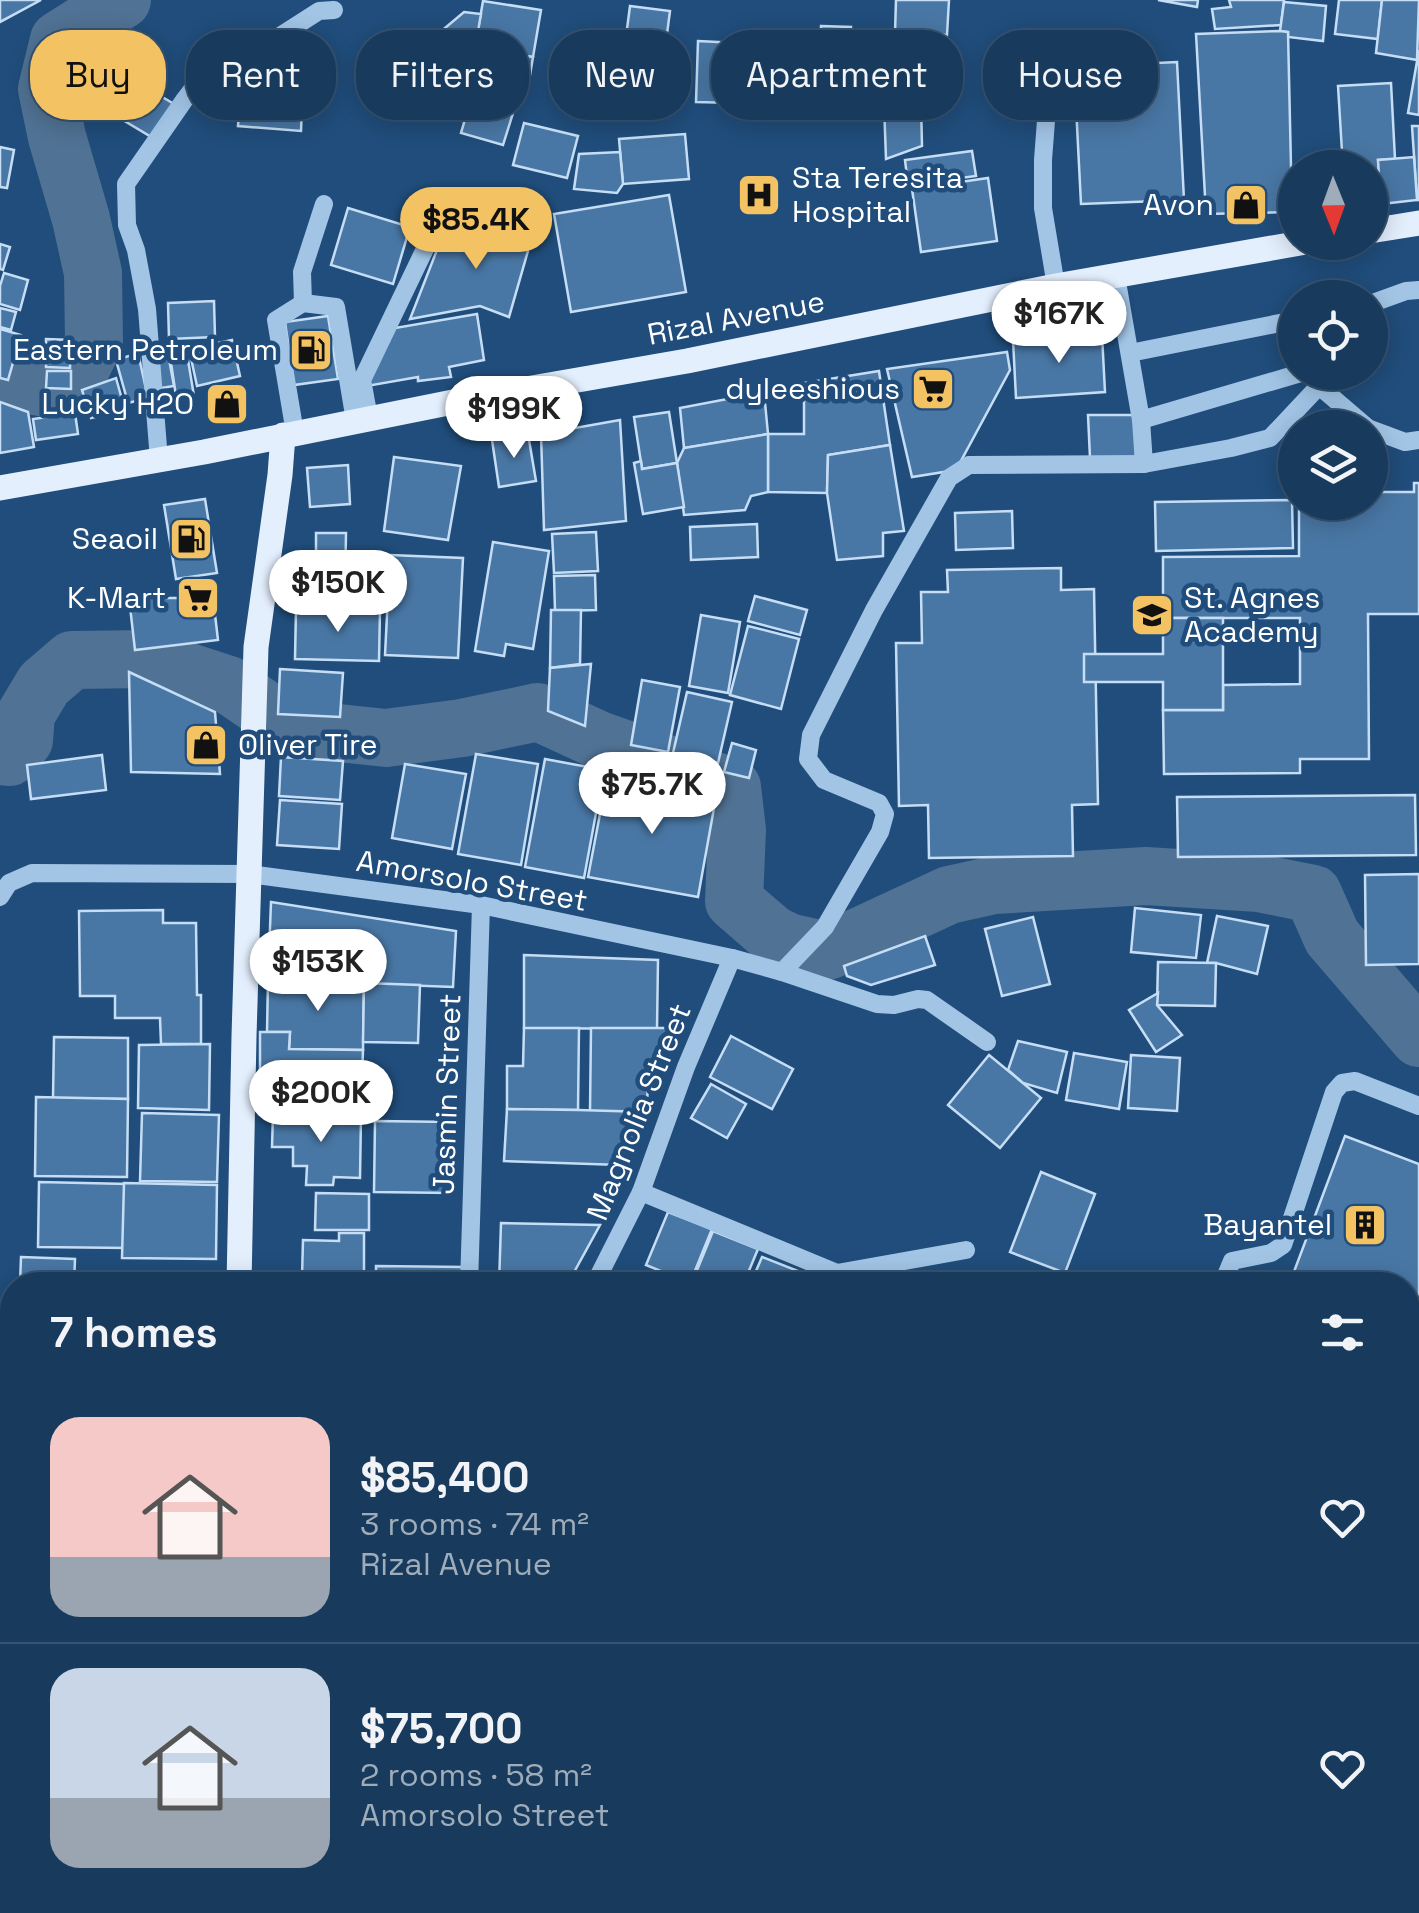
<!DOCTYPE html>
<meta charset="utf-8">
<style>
:root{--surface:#183a5c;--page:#254565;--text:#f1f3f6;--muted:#9fadbb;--line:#365472;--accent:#f3c263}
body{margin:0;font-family:"Space Grotesk",sans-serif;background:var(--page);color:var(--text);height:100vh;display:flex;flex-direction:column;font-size:38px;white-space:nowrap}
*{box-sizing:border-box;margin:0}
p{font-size:32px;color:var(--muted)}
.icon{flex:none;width:55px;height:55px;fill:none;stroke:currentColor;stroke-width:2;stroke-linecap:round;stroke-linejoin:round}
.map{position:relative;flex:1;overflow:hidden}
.sheet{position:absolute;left:0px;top:1272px;width:1420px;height:642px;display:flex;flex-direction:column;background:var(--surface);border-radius:40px 40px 0 0;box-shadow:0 5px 25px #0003,0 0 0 2px var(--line)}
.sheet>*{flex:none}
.banner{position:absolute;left:30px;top:30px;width:1360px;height:90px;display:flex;gap:20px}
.needle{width:65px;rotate:179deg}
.fabs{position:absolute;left:1278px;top:150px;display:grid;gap:20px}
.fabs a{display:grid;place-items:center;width:110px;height:110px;border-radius:50%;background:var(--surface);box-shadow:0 5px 25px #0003,0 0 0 2px var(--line);font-size:50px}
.price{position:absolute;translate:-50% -85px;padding:0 22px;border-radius:35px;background:#fff;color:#222;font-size:32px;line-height:65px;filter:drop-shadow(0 2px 5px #0008)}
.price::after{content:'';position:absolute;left:50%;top:60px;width:30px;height:22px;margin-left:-15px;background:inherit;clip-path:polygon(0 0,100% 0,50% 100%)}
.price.active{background:var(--accent);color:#111}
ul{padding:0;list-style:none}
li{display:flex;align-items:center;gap:30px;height:250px;padding:0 50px}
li+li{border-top:2px solid var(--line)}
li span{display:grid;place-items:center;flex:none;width:280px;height:200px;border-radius:30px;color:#555}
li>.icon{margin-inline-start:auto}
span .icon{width:120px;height:120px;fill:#fffc;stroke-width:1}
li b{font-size:42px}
h2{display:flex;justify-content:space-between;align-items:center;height:120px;padding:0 50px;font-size:42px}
.chip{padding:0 35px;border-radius:40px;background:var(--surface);box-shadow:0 5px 25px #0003,0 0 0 2px var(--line);font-size:35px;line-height:90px}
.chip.active{background:var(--accent);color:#111}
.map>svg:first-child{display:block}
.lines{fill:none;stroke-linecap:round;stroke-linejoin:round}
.river{stroke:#507294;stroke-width:58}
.building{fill:#4977a5;stroke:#c6def5;stroke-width:2.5}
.minor{stroke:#a2c5e6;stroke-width:18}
.major{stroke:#e4effd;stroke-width:25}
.rail{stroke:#fff;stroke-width:8;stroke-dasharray:18 8;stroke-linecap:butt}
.labels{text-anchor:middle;stroke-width:9;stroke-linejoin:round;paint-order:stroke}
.poi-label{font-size:30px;fill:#fff;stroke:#204d7b;text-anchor:end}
.street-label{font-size:30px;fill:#fff;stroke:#204d7b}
</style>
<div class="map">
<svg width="1419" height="1913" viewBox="0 0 1419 1913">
<rect width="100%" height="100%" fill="#204d7b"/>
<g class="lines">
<g class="river">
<polyline points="0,380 46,388 80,370 94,342 93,273 81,219 57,137 47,89 59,40 122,0"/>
<polyline points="0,756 9,757 24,740 26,714 44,684 72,660 149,659 229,685 292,728 386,738 462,728 538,712 599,740 732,787 737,830 734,901 772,934 788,942 828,951 949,895 994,885 1146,876 1259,883 1313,894 1332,937 1419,1038"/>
</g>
</g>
<g class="building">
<polygon points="0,0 41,0 0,22"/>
<polygon points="896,0 949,0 947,35 895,33"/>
<polygon points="1158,0 1198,0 1197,7"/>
<polygon points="1229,0 1284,0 1281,25 1215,29 1212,9 1231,7"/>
<polygon points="1339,0 1382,0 1378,39 1335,34"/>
<polygon points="1382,0 1419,0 1417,60 1376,53"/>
<polygon points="483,1 541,10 533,57 502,52 501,58 474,53"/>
<polygon points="1284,2 1326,6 1323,41 1288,37 1288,32 1280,31"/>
<polygon points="630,6 670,11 664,57 624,52"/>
<polygon points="464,12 481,14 471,71 449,67 450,59 429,56 432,39"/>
<polygon points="821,26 851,27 849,75 819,74"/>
<polygon points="1280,31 1288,32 1292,212 1206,214 1196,34"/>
<polygon points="698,41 737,43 735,103 696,102"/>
<polygon points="610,50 664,57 659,95 605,88"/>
<polygon points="1419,50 1419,115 1408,113"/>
<polygon points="502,52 533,57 528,87 498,83"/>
<polygon points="1177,62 1184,200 1081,204 1074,67"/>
<polygon points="123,74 174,104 153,138 103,108"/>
<polygon points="1391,83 1395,159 1378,160 1381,204 1370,205 1370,168 1343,168 1338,86"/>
<polygon points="475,85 518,97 503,145 461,133"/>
<polygon points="240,102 302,106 301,131 238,126"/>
<polygon points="921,103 922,146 886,159 884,104"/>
<polygon points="524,123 578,136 567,178 513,165"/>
<polygon points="1412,126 1419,126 1419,200 1417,200"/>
<polygon points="685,134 689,179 623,184 619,139"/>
<polygon points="0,147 14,150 7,188 0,187"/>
<polygon points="972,151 976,176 908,185 905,160"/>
<polygon points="620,152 623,184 617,193 574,189 579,154"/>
<polygon points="1414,157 1417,200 1381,204 1378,160"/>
<polygon points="988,178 997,241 921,252 912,189"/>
<polygon points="669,195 686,292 571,312 554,214"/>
<polygon points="348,208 410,227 393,284 331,265"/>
<polygon points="498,217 534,230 509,317 480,306 410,319 444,232 487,247"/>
<polygon points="0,244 10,247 3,270 0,269"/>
<polygon points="4,273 28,280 20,310 0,304 0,286"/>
<polygon points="214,301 215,337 169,339 168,303"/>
<polygon points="0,308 16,312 11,330 0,327"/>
<polygon points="477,314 484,360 449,367 451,377 418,381 418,377 367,386 389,329"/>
<polygon points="328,316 338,379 294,385 285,322"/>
<polygon points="0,329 21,335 8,380 0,378"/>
<polygon points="1102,335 1105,392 1016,398 1013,340"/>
<polygon points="46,339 71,340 70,368 46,367"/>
<polygon points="232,340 240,376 197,386 189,349"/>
<polygon points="1007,352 1010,370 956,470 912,477 887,369"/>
<polygon points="138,353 148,398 128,403 116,360"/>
<polygon points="169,359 174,386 155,389 152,361"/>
<polygon points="188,360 194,396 176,396 171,363"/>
<polygon points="47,371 71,371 71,389 46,388"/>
<polygon points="879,371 890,445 828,455 827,493 768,492 768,434 804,434 804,383"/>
<polygon points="116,378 125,410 91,418 82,390"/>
<polygon points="764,392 768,434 684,448 680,408"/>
<polygon points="0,402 28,412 34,447 0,453"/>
<polygon points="669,412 677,463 642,469 634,417"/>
<polygon points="75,413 78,434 36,440 33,419"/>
<polygon points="1088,415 1135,415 1136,457 1090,458"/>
<polygon points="620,420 626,521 544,530 541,434"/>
<polygon points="528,434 536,481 499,487 492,440"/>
<polygon points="768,434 768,492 751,496 745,510 684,515 677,463 684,448"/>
<polygon points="890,445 904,531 883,533 883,556 837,560 827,493 828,455"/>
<polygon points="394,457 461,466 448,540 384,531"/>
<polygon points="641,461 642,469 677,463 684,507 643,514 634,463"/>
<polygon points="348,465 350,504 310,507 307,468"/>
<polygon points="1414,483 1419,483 1419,614 1368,614 1369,759 1300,759 1300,773 1164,774 1163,710 1223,710 1223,685 1300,684 1300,618 1163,618 1163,557 1299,556 1299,502 1370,502 1370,492 1414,492"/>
<polygon points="205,499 217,573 176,579 164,505"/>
<polygon points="1292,500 1293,548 1156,551 1155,502"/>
<polygon points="1012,511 1013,548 956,550 955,513"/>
<polygon points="757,524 758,557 691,560 690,527"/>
<polygon points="596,532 598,571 554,573 552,534"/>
<polygon points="316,533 346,533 345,590 306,590 307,558 316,558"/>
<polygon points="493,542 549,551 533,649 506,644 504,656 475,651"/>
<polygon points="390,555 463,558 458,658 385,655"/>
<polygon points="1061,568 1061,590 1094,589 1098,804 1072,805 1073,856 929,858 928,805 899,806 896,643 922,643 921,592 948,592 947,570"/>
<polygon points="595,575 596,610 555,611 554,576"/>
<polygon points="212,589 218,640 135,650 129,598 198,598"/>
<polygon points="755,596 807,610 800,635 748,621"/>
<polygon points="296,609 380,610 379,661 295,659"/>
<polygon points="551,610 581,610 580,664 550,668"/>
<polygon points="701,615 740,622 728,693 689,686"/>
<polygon points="1163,618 1223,618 1223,710 1163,710 1163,682 1084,682 1084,654 1163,654"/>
<polygon points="748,626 799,639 781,709 730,695"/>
<polygon points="591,664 585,726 548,711 550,668"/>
<polygon points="280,669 343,673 340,717 278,714"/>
<polygon points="129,672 215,712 220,774 131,772"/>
<polygon points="642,680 680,687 668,752 631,745"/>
<polygon points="687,692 732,702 718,763 673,753"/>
<polygon points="732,743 756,750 749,778 724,772"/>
<polygon points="476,754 538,764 521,865 458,854"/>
<polygon points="102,755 106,790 31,799 27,765"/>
<polygon points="281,757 343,761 340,800 279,796"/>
<polygon points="545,759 604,770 584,878 525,867"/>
<polygon points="405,764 466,774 452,849 392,838"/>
<polygon points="607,777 716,797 698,897 588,877"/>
<polygon points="1415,795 1416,855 1178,857 1177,797"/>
<polygon points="280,800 342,804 339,849 277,845"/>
<polygon points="1419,874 1419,964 1366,965 1365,875"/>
<polygon points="271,902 456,931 453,987 268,980"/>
<polygon points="1135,908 1201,915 1196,958 1131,952"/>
<polygon points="163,910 163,923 196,923 197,995 201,995 201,1044 161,1044 160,1018 115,1018 115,996 80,996 79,911"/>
<polygon points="1217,916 1268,926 1257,974 1216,963 1207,963"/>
<polygon points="1033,917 1050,984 1002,996 985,929"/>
<polygon points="925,936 935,965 871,985 847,976 844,966"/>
<polygon points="524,955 658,960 657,1029 524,1028"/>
<polygon points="1158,962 1216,963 1215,1006 1157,1005"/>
<polygon points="268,980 364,983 363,1050 289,1049 290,1032 267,1032"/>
<polygon points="364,983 420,985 418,1043 363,1042"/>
<polygon points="1158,993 1157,1005 1182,1035 1156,1052 1129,1010"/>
<polygon points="524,1028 579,1028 578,1110 507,1109 507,1066 523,1066"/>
<polygon points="591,1028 667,1028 667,1073 648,1073 647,1112 590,1111"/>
<polygon points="260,1032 290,1032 289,1049 363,1050 361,1115 286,1114 287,1076 260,1076"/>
<polygon points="731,1036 793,1069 772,1109 710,1077"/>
<polygon points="54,1037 128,1038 128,1099 53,1098"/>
<polygon points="1018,1041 1067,1052 1057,1093 1023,1083 1008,1070"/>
<polygon points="210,1044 209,1110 138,1108 139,1045"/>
<polygon points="1074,1053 1127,1062 1119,1109 1066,1100"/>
<polygon points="989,1055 1041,1098 1000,1148 948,1105"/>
<polygon points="1131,1055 1180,1058 1177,1111 1128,1108"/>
<polygon points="711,1084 746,1104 727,1138 691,1118"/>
<polygon points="36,1097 128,1099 127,1177 35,1176"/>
<polygon points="507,1109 578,1110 647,1112 620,1165 504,1161"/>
<polygon points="142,1113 219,1115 217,1182 140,1181"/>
<polygon points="273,1114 361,1115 360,1178 334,1177 333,1185 306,1185 307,1166 293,1166 293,1147 272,1147"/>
<polygon points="375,1121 452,1122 451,1193 374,1192"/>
<polygon points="1345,1136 1419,1164 1419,1341 1408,1337 1408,1285 1289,1285"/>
<polygon points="1041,1172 1095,1194 1065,1273 1010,1252"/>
<polygon points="39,1182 128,1184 128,1248 38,1247"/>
<polygon points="124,1183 217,1185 216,1259 122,1258"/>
<polygon points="316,1193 369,1194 369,1230 315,1230"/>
<polygon points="668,1212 712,1229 690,1283 646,1265"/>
<polygon points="501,1223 600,1225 567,1285 499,1285"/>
<polygon points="713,1231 758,1249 743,1285 691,1285"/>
<polygon points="339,1233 364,1233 364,1285 312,1285 312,1277 302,1277 303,1240 339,1241"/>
<polygon points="21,1257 75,1259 74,1285 20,1285"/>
<polygon points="762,1257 826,1282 825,1285 750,1285"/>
<polygon points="376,1266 464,1267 464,1285 376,1285"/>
<rect x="8" y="1537" width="4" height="24"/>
<polygon points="1408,1545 1419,1550 1419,1595 1416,1601 1408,1597"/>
<polygon points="1408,1597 1416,1601 1408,1636"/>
<polygon points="162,1902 175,1902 179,1913 143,1913 142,1910"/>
<polygon points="232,1902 271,1902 274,1913 236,1913"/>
<polygon points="356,1902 398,1902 399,1910 385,1913 358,1913"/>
<polygon points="398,1902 462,1902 462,1903 399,1910"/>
<polygon points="1023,1905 1074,1907 1074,1913 1023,1913"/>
<polygon points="708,1907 709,1913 685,1913 684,1909"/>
<polygon points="684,1909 685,1913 645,1913 645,1911"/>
</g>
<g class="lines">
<g class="minor">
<polyline points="1051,55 1043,160 1043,208 1056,286"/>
<polyline points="1116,276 1141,420 1144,464 1231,448 1270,438 1319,386 1318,372"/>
<polyline points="303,303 302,272 324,204"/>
<polyline points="1370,304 1406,291 1419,290"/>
<polyline points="1130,353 1295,320"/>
<polyline points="1319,386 1368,428"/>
<polyline points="369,418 362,380 435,228"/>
<polyline points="1141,420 1304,372"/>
<polyline points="1370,429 1405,442 1419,440"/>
<polyline points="295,433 276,320 303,303 336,307 355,421"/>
<polyline points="159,460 147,309 136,250 127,225 126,184 185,99 205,73 219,60 269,43 319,11 334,10"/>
<polyline points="0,897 9,883 32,873 249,874 481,905 732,958 782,972 877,1004 894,1005 918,999 927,1000 987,1042"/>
<polyline points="782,972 825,927 880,832 885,814 879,803 824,780 808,759 811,735 874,610 949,478 969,465 1144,464"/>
<polyline points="641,1192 837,1273 966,1250"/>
<polyline points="469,1285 481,905"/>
<polyline points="594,1285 641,1192 686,1067 732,958"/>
<polyline points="1222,1285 1232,1261 1271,1253 1283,1245 1334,1092 1342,1083 1355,1081 1419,1106"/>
<polyline points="0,1680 12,1681"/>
<polyline points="1408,1744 1419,1743"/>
</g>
<g class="major">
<polyline points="1370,231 1419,223"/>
<polyline points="0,488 204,452 463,400 687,361 1056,286 1306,242"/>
<polyline points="239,1285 244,1036 256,647 280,475 283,435"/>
<polyline points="313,1902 318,1913"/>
</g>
<g class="rail">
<polyline points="1348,1902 1409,1913"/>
<polyline points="453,1913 541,1902"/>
</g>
</g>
<defs>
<g id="hospital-square" transform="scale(2.25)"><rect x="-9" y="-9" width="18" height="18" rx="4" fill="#f3c263" stroke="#204d7b"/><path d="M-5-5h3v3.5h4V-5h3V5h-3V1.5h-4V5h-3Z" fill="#111"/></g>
<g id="shop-square" transform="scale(2.25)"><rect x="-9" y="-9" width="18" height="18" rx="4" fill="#f3c263" stroke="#204d7b"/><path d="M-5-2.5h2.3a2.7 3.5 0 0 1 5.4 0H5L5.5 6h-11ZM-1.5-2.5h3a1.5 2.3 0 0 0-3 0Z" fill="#111"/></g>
<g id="fuel-square" transform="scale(2.25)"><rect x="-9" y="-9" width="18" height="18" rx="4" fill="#f3c263" stroke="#204d7b"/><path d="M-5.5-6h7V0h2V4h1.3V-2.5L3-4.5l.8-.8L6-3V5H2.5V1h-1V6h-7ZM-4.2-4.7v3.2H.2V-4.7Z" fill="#111"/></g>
<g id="supermarket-square" transform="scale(2.25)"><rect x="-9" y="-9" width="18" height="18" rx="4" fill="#f3c263" stroke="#204d7b"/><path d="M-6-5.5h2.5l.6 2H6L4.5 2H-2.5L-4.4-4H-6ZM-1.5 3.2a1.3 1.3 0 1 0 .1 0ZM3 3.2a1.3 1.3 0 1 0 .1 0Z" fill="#111"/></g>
<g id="school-square" transform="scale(2.25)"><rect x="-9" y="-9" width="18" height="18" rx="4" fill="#f3c263" stroke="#204d7b"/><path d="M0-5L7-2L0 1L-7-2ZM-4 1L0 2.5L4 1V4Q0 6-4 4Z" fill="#111"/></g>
<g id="building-square" transform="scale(2.25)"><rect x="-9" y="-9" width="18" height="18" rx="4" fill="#f3c263" stroke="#204d7b"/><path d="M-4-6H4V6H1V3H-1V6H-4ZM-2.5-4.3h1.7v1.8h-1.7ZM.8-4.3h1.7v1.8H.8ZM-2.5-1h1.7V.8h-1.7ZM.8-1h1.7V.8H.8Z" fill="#111"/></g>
</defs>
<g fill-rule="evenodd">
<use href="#hospital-square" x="759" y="195"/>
<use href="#shop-square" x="1246" y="205"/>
<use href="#fuel-square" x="311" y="350"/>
<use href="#supermarket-square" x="933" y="389"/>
<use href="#shop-square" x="227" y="404"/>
<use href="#fuel-square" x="191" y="539"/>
<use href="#supermarket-square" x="198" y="598"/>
<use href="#school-square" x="1152" y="615"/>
<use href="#shop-square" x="206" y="745"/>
<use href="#building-square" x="1365" y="1225"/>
</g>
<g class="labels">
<g class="poi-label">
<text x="792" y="188" text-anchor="start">Sta Teresita<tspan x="792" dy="34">Hospital</tspan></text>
<text x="1214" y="215">Avon</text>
<text x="278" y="360">Eastern Petroleum</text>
<text x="900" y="399">dyleeshious</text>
<text x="194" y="414">Lucky H2O</text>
<text x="158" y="549">Seaoil</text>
<text x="166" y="608">K-Mart</text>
<text x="1184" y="608" text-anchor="start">St. Agnes<tspan x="1184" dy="34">Academy</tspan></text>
<text x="238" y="755" text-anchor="start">Oliver Tire</text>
<text x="1332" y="1235">Bayantel</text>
</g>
<g class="street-label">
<text transform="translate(736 318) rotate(-11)" y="10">Rizal Avenue</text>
<text transform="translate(472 881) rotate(10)" y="10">Amorsolo Street</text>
<text transform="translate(447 1094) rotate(-88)" y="10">Jasmin Street</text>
<text transform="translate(639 1112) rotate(-68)" y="10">Magnolia Street</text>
</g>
</g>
</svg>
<div class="fabs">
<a><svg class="needle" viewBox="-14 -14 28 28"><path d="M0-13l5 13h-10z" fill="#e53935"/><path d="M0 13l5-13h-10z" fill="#9fadbb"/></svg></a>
<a><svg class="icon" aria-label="locate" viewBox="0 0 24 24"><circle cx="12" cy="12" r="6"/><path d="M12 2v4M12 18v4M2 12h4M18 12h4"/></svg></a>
<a><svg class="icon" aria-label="layers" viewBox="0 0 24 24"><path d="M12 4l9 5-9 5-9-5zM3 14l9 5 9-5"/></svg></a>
</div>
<b class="price active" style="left:476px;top:272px">$85.4K</b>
<b class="price" style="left:1059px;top:366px">$167K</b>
<b class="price" style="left:514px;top:461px">$199K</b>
<b class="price" style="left:338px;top:635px">$150K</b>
<b class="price" style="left:652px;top:837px">$75.7K</b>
<b class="price" style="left:318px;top:1014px">$153K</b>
<b class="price" style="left:321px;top:1145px">$200K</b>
<div class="banner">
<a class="chip active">Buy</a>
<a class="chip">Rent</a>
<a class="chip">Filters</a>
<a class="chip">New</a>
<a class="chip">Apartment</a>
<a class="chip">House</a>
</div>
<section class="sheet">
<h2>7 homes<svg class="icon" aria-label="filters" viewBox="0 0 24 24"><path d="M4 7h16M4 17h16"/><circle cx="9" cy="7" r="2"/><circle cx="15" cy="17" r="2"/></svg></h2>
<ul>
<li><span style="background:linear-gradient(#f6c9c9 70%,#9aa5b1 0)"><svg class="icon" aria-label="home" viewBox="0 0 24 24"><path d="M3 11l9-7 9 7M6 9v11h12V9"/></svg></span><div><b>$85,400</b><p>3 rooms · 74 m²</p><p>Rizal Avenue</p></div><svg class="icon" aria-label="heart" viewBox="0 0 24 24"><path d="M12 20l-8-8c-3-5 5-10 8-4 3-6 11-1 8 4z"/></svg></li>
<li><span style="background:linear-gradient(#c9d6e8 65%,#9aa5b1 0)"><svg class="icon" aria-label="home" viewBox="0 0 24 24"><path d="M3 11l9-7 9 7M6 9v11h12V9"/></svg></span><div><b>$75,700</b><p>2 rooms · 58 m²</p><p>Amorsolo Street</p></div><svg class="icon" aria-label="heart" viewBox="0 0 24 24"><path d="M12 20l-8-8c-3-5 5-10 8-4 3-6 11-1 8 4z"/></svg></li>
</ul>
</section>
</div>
